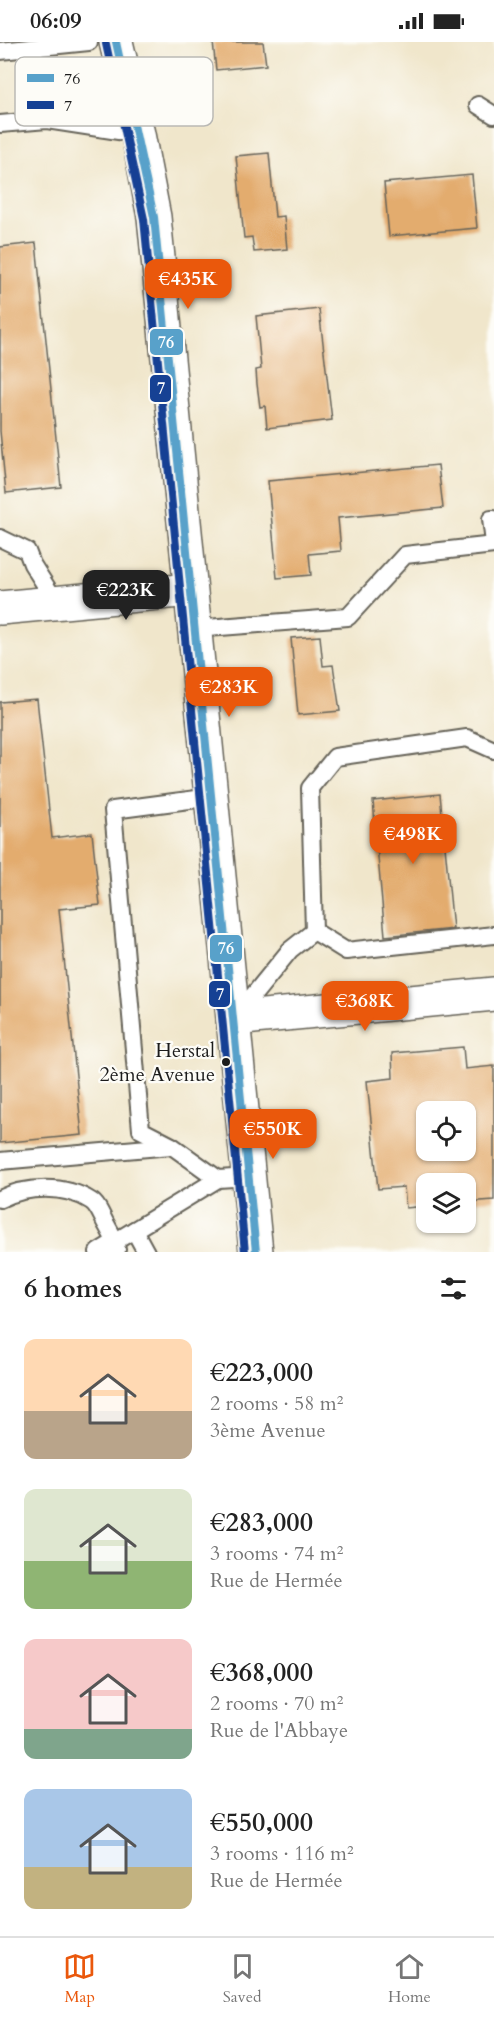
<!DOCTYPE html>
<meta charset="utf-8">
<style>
:root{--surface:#fff;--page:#f2f2f2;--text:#222;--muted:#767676;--line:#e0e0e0;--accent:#ea580c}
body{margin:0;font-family:Cardo,serif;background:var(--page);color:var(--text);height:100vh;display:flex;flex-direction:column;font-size:22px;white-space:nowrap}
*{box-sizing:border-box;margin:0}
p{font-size:20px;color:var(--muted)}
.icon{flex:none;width:33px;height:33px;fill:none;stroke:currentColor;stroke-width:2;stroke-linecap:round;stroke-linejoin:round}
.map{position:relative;height:1210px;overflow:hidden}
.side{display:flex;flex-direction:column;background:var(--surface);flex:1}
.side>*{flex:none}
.tools{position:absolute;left:416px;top:1059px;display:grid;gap:12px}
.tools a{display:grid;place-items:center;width:60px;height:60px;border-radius:12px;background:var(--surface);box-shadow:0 2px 4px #0004;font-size:30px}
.price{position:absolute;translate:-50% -51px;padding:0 14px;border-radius:12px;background:var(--accent);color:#fff;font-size:20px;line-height:39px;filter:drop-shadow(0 2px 3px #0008)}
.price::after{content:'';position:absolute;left:50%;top:36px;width:18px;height:14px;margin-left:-9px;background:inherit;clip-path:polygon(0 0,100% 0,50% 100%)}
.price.selected{background:#222;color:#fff}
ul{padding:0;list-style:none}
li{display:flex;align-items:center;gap:18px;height:150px;padding:0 24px}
li span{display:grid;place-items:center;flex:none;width:168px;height:120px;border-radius:12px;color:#555}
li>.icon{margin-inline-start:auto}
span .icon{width:72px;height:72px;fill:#fffc;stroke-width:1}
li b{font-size:26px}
h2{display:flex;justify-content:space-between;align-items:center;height:72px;padding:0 24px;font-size:26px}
.status{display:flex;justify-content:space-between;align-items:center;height:42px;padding:0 30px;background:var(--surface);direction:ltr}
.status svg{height:16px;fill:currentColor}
.menu{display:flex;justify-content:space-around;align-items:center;height:84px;border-top:2px solid var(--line);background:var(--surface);font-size:16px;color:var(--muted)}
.menu a{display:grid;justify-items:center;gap:3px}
.menu .selected{color:var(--accent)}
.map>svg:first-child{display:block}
.building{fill:#e3ac6e;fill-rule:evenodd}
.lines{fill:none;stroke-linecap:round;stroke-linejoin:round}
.service-casing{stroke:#666359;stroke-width:20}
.minor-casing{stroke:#666359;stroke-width:36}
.tertiary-casing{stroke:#666359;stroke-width:36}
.service{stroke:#fff;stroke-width:16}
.minor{stroke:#fff;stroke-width:33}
.tertiary{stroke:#fff;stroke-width:33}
.bus-1-casing{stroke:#fdfcf7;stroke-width:12}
.bus-2-casing{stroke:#fdfcf7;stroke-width:12}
.bus-1{stroke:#58a1ca;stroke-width:8}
.bus-2{stroke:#164194;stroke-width:8}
.bus-dot{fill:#1c1c1c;stroke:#fdfcf7;stroke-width:2}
.labels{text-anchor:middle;stroke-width:4.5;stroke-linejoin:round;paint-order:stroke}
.bus-label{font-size:20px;fill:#1c1c1c;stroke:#fdfcf7;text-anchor:end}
.key{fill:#fdfcf7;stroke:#bab9b5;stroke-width:1.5}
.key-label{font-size:16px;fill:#1c1c1c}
.line-badge{stroke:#fdfcf7;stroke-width:2}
.badge-label{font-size:16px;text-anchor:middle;font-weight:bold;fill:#fff}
</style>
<div class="status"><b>06:09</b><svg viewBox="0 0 49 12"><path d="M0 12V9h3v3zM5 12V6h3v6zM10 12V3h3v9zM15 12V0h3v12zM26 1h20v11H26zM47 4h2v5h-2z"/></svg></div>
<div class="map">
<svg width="494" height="1210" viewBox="0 0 494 1210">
<rect width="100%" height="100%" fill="#fdfcf7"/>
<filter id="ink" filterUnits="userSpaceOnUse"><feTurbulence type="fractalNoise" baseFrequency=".0167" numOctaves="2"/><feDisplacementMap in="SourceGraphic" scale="12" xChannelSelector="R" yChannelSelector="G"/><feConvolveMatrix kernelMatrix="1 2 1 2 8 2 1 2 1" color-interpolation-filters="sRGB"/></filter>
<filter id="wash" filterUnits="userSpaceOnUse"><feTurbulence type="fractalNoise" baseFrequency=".008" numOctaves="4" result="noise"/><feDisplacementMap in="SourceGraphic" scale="24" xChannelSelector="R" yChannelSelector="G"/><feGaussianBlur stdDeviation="1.35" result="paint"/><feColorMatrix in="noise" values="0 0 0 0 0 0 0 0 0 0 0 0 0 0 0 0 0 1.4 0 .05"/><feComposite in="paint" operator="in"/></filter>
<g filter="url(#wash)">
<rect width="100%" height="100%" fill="#f0e6cb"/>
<g id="blocks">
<g class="building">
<polygon points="213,0 263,0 266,23 216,28"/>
<polygon points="269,111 275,175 284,174 287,207 254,210 252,195 244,196 236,114"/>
<polygon points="472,133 477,186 389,194 384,141"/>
<polygon points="36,201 61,445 6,451 0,389 0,205"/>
<polygon points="319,267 332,378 267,386 265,364 260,365 257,342 256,328 261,327 256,274"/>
<polygon points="438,423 443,466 338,476 341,509 309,512 311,533 277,536 268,439"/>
<polygon points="320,594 323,624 333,623 340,669 298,673 291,596"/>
<polygon points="37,657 52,796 92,791 100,863 59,867 82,1093 0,1101 0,660"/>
<polygon points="440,752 453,887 385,894 373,759"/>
<path d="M 463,1005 L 465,1027 L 494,1024 L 494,1158 L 465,1160 L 465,1142 L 426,1142 L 426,1164 L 406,1166 L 404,1145 L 378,1147 L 367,1039 L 393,1036 L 392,1011 ZM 426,1070 L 465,1070 L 465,1108 L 426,1108 Z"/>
</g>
</g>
</g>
<g filter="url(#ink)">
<use href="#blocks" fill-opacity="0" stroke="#666359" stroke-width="1.5"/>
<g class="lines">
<g class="service-casing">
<g id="service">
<polyline points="0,9 89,0"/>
<polyline points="478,63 494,73"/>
<polyline points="0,82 47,78 138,92"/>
<polyline points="494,477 491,477 494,501"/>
<polyline points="0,496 27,509 32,522 56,560"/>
<polyline points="194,587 348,575 405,513 494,503"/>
<polyline points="212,755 113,768 141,1088 172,1104 218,1137"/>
<polyline points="314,889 346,909 494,893"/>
<polyline points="234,977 290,908 314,889 310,746 335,715 467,696 494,708"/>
<polyline points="0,1119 171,1104"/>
<path d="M 0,1157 C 26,1144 65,1142 91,1159 C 98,1163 102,1175 106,1182 C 111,1191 116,1198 117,1208"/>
<polyline points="134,1188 146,1210"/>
<polyline points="98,1210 218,1137 249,1135"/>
</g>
</g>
<g class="minor-casing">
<polyline id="minor" points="233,977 494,952"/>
</g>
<g class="tertiary-casing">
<g id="tertiary">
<polyline points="116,0 138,92 154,175 256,1210"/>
<polyline points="0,566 190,548"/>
</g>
</g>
<use href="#service" class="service"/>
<use href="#minor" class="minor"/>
<use href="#tertiary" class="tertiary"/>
<g class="bus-1-casing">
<polyline id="bus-1" points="116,0 154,175 256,1210"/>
</g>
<g class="bus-2-casing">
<polyline id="bus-2" points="106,2 144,177 245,1210"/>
</g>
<use href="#bus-1" class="bus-1"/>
<use href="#bus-2" class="bus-2"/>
</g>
</g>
<circle class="bus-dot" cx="226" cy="1020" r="5"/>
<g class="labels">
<g class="bus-label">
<text x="215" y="1015">Herstal<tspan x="215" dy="24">2ème Avenue</tspan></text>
</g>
</g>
<rect x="15" y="15" width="198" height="69" rx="9" class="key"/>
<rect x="27" y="32" width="27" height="8" fill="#58a1ca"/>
<rect x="27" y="59" width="27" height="8" fill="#164194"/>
<g class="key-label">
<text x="64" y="42">76</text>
<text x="64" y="69">7</text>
</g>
<g class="line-badge">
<rect x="149" y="286" width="35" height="28" rx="6" fill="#58a1ca"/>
<rect x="149" y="332" width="23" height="29" rx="6" fill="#164194"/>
<rect x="209" y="892" width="34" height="29" rx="6" fill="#58a1ca"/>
<rect x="208" y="938" width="23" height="28" rx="6" fill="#164194"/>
</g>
<g class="badge-label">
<text x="166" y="306">76</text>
<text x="161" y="352">7</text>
<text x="226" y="912">76</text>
<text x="220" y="958">7</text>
</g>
</svg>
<div class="tools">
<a><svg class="icon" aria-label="locate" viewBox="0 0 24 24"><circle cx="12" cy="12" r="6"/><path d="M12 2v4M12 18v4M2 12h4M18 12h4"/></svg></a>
<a><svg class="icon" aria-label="layers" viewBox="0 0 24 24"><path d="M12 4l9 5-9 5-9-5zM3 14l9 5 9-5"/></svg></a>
</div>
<b class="price" style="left:188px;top:268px">€435K</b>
<b class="price selected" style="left:126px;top:579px">€223K</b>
<b class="price" style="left:229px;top:676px">€283K</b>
<b class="price" style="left:413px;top:823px">€498K</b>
<b class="price" style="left:365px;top:990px">€368K</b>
<b class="price" style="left:273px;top:1118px">€550K</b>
</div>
<section class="side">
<h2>6 homes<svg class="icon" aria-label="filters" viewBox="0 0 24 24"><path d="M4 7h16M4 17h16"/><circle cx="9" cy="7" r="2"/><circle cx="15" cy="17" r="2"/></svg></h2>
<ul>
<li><span style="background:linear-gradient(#ffd9b3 60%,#b9a48a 0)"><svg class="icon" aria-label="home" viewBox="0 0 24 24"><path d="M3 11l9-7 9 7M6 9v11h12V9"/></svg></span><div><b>€223,000</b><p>2 rooms · 58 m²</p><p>3ème Avenue</p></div></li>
<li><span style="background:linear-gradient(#dfe7d0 60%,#8fb573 0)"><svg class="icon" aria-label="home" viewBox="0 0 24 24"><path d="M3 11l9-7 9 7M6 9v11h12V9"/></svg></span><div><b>€283,000</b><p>3 rooms · 74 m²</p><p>Rue de Hermée</p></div></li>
<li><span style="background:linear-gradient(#f6c9c9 75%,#7fa58c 0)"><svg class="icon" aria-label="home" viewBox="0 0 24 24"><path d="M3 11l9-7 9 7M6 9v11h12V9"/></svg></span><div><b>€368,000</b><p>2 rooms · 70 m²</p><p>Rue de l'Abbaye</p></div></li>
<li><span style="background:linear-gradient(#a9c7e8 65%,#c2b280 0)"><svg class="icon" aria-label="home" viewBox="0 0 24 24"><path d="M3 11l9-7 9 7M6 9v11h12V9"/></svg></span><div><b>€550,000</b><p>3 rooms · 116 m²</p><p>Rue de Hermée</p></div></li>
</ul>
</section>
<nav class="menu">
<a class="selected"><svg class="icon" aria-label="map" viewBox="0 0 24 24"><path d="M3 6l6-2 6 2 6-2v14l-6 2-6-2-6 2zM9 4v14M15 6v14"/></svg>Map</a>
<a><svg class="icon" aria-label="saved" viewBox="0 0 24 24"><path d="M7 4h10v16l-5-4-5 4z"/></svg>Saved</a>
<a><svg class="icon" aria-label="home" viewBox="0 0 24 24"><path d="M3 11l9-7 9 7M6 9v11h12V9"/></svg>Home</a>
</nav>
